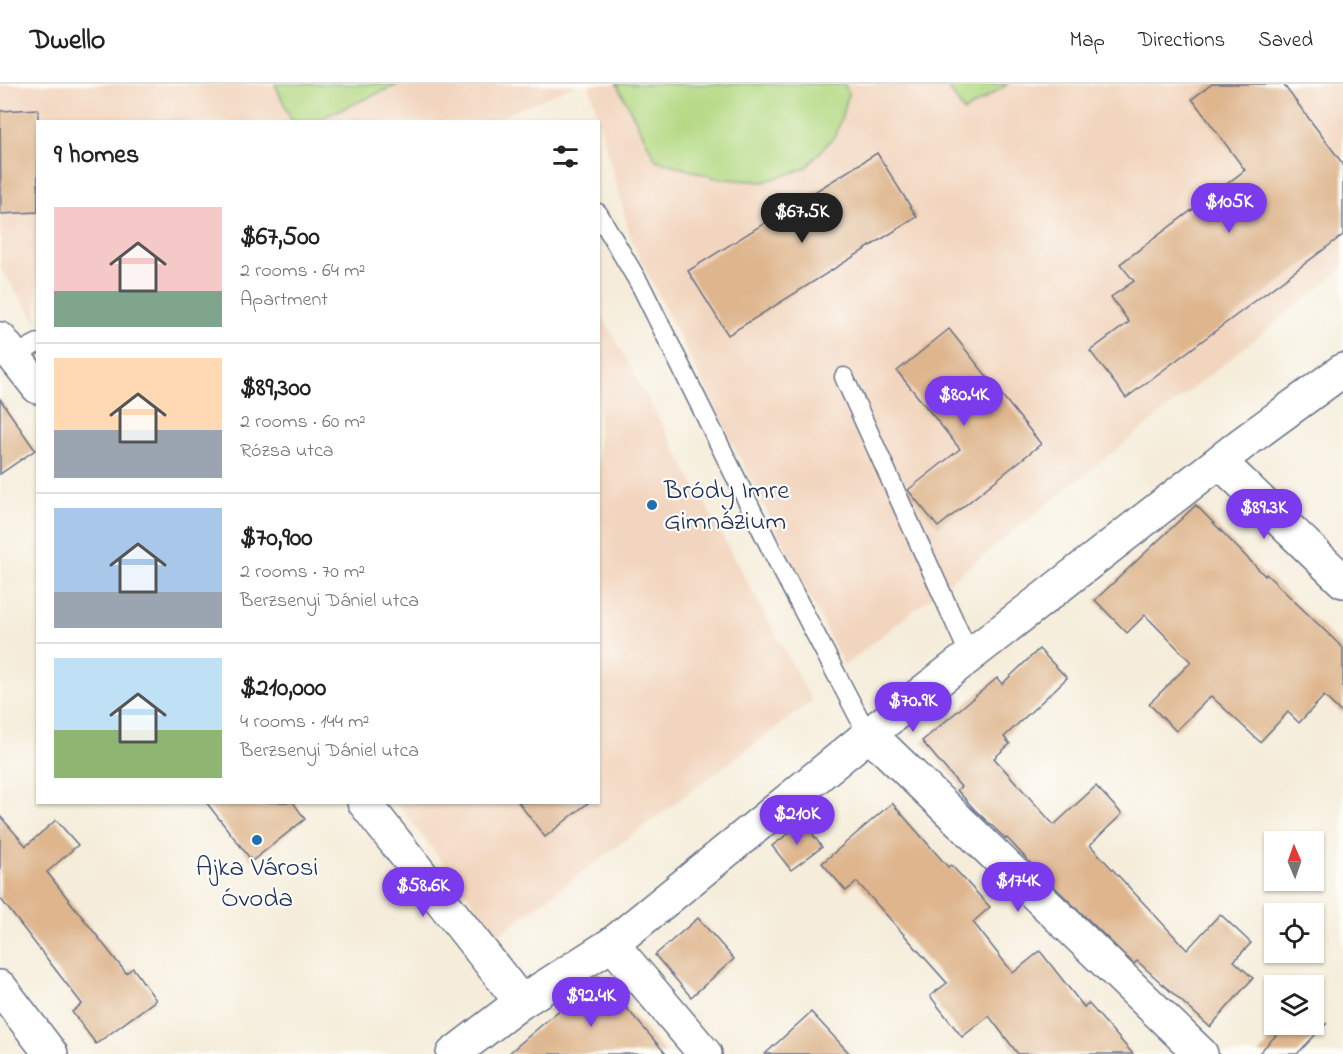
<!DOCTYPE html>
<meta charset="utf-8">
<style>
:root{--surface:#fff;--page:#f2f2f2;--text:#222;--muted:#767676;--line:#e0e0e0;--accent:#7c3aed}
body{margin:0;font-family:"Indie Flower",sans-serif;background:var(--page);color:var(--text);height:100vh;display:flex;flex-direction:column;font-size:22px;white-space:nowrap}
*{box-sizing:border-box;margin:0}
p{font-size:20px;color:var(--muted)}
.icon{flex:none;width:33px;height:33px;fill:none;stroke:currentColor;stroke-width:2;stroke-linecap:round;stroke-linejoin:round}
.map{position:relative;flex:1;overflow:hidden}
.panel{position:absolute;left:36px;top:36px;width:564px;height:684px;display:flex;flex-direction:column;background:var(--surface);border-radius:0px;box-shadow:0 2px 4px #0004}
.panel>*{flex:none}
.needle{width:39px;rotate:358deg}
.tools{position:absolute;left:1264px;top:747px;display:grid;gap:12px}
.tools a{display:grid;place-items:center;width:60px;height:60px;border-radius:0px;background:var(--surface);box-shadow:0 2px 4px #0004;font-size:30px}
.price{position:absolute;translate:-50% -51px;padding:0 14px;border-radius:21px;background:var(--accent);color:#fff;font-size:20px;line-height:39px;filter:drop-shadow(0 2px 3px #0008)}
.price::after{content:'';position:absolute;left:50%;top:36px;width:18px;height:14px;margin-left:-9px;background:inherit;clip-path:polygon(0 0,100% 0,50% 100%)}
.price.on{background:#222;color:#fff}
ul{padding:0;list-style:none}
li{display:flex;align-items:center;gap:18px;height:150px;padding:0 18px}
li+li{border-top:2px solid var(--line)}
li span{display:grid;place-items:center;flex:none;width:168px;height:120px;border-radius:0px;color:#555}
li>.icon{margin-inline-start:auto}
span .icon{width:72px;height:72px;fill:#fffc;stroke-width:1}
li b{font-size:26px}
h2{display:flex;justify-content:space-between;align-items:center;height:72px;padding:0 18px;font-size:26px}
header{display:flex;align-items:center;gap:36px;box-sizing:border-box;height:84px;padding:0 30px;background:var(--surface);border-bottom:2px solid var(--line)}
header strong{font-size:28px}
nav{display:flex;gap:33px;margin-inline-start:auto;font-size:21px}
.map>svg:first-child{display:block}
.built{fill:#f2d5be}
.green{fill:#b4d983;stroke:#688470;stroke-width:1.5}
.building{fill:#deb58d}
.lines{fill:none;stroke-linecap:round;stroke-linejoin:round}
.lane-casing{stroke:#677289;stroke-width:21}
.street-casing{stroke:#677289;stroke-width:36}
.lane{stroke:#fff;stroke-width:18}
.street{stroke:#fff;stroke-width:33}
.poi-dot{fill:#1f6fb2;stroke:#fdfcf7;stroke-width:2}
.labels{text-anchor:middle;stroke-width:4.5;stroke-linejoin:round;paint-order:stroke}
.poi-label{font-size:27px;fill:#1b2f5e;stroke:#fdfcf7;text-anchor:start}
</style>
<header>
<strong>Dwello</strong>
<nav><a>Map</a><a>Directions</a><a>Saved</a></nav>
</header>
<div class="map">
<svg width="1343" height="970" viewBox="0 0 1343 970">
<rect width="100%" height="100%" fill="#fdfcf7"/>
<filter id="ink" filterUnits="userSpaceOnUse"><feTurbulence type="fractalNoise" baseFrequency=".0167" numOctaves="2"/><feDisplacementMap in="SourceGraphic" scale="12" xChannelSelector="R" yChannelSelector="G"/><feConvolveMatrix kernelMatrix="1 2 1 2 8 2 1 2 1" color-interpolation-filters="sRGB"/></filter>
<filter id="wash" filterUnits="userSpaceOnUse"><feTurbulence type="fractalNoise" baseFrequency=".008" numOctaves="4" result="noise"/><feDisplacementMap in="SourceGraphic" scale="24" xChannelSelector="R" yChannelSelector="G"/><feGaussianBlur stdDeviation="1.35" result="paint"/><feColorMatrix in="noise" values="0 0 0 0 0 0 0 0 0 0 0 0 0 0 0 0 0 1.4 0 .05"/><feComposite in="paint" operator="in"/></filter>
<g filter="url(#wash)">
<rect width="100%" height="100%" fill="#f5edda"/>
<g class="built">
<polygon points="0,0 577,0 492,37 38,38 37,238 0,184"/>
<polygon points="589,0 1343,0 1343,185 844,582 632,158"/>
<polygon points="599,225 812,617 498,851 397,719 598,718"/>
</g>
<g class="green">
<polygon points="275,0 399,0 315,37 292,38"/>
<polygon points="617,0 844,0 849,10 836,50 806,84 763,98 716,94 656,76"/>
<polygon points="946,0 1008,0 964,28"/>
</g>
<g id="blocks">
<g class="building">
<polygon points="1212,0 1283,0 1343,80 1343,151 1126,314 1090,267 1129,238 1111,213 1134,197 1120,180 1245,86 1192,15"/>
<polygon points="38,25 38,128 1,130 0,27"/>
<polygon points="877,69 917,133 728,251 688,187"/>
<polygon points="949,245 1041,360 938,443 908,406 960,365 897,287"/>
<polygon points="0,315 35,366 0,390"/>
<polygon points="1196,421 1265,492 1266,490 1343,564 1343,630 1324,612 1299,639 1288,628 1260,658 1211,612 1176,647 1149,620 1191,578 1145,531 1127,549 1095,516"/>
<polygon points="1039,565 1067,594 1004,653 1010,660 994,674 1054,741 1096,702 1122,730 1090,761 1187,866 1220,830 1251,859 1234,877 1253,894 1210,943 1137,877 1134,880 1035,784 1007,754 1006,755 975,726 957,706 961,703 922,657 997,594 1002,600"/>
<polygon points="206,718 293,718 305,735 252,777"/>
<polygon points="518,718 589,718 545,753"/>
<polygon points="892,719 948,783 951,781 990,823 973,838 1013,889 1040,867 1084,923 1088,919 1133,970 1018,970 989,932 962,953 930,912 947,899 857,798 846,807 822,779"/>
<polygon points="0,732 26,762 56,736 78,761 47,788 126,889 133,884 156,916 96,960 72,928 82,920 0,814"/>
<polygon points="804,738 822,763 791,786 772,762"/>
<polygon points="698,834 734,875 691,913 655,871"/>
<polygon points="599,892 666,970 508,970"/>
<polygon points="811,928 850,970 765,970"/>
<polygon points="1287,940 1326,940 1297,970 1258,970"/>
</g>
</g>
</g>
<g filter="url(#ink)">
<use href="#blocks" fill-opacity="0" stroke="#677289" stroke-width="1.5"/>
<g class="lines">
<g class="lane-casing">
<g id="lane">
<polyline points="598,129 642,204 772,467 868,651"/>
<polyline points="13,272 38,259"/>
<polyline points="844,293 970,572"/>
</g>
</g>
<g class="street-casing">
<g id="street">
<polyline points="0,255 38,303"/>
<polyline points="1220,378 1343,497"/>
<polyline points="868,651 886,666 1201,970"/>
<polyline points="364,718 521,918"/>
<polyline points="612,860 705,970"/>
<polyline points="0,903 51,970"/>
<polyline points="453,970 521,918 612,860 868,651 1243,359 1343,286"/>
</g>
</g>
<use href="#lane" class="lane"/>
<use href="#street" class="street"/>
</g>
</g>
<g class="poi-dot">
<circle cx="652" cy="421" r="6"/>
<circle cx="257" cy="756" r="6"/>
</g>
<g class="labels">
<g class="poi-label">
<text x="664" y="414">Bródy Imre<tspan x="664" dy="31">Gimnázium</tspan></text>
<text x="257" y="791" text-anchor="middle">Ajka Városi<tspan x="257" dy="31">Óvoda</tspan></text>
</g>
</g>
</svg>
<div class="tools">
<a><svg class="needle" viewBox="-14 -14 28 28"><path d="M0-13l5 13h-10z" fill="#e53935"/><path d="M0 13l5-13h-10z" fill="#767676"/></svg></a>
<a><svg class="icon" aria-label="locate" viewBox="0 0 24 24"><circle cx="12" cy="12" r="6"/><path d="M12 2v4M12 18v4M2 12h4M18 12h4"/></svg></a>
<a><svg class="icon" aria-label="layers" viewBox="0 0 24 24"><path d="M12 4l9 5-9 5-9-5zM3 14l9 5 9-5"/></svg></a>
</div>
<b class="price" style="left:1229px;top:150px">$105K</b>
<b class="price on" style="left:802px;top:160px">$67.5K</b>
<b class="price" style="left:964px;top:343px">$80.4K</b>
<b class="price" style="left:1264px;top:456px">$89.3K</b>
<b class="price" style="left:913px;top:649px">$70.9K</b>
<b class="price" style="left:797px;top:762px">$210K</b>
<b class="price" style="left:1018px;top:829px">$174K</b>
<b class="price" style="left:423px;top:834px">$58.6K</b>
<b class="price" style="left:591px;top:944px">$92.4K</b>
<section class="panel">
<h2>9 homes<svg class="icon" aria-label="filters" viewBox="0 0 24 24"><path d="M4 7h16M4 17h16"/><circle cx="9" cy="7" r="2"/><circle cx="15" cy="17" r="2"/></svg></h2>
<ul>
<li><span style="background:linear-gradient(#f6c9c9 70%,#7fa58c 0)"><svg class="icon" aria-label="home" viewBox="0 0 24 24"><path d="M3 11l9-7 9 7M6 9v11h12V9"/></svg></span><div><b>$67,500</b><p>2 rooms · 64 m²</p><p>Apartment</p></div></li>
<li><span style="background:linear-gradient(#ffd9b3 60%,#9aa5b1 0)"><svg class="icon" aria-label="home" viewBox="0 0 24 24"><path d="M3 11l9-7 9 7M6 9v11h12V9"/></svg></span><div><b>$89,300</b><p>2 rooms · 60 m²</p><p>Rózsa utca</p></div></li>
<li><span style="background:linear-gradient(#a9c7e8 70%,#9aa5b1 0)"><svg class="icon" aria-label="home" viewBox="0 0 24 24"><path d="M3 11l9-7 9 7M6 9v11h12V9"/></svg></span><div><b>$70,900</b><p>2 rooms · 70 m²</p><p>Berzsenyi Dániel utca</p></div></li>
<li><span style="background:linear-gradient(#bfe0f5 60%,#8fb573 0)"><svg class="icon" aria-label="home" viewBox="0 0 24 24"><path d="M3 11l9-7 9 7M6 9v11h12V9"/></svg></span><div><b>$210,000</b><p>4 rooms · 144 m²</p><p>Berzsenyi Dániel utca</p></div></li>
</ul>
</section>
</div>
